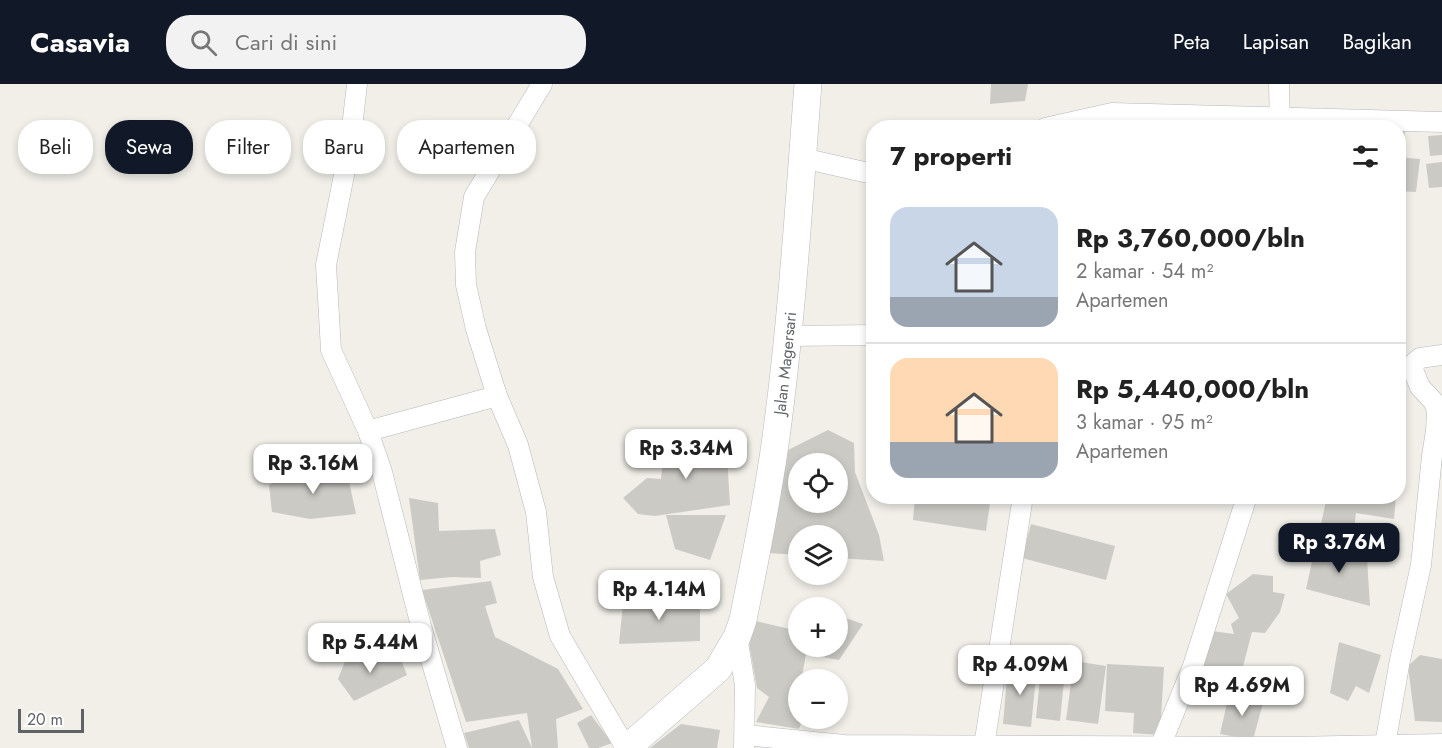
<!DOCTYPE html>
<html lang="id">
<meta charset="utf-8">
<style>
:root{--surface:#fff;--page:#f2f2f2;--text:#222;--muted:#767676;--line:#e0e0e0;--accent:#111827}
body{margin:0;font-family:Jost,sans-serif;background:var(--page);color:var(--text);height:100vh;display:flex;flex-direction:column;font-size:22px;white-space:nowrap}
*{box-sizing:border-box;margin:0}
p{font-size:20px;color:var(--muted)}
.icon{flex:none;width:33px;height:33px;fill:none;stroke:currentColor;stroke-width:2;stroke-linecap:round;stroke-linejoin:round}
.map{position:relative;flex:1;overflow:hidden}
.panel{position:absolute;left:866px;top:36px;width:540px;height:384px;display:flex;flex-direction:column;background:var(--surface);border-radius:24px;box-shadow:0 3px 9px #0003}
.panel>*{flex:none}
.top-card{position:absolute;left:18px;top:36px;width:570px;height:54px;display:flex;gap:12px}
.controls{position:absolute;left:788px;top:369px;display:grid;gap:12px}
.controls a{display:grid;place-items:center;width:60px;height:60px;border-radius:50%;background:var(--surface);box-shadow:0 3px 9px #0003;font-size:30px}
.scale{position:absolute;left:18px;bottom:15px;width:66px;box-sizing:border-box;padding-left:6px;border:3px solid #5f6368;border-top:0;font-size:16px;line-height:21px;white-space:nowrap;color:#5f6368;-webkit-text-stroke:4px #fff;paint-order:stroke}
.price{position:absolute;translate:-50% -51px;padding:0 14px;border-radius:12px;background:#fff;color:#222;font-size:20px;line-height:39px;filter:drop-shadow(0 2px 3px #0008)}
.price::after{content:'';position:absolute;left:50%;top:36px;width:18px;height:14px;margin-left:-9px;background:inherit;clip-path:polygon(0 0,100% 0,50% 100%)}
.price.active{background:var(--accent);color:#fff}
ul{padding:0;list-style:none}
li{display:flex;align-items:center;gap:18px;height:150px;padding:0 24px}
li+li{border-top:2px solid var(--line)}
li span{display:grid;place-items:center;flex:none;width:168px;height:120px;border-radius:18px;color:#555}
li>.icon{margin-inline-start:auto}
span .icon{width:72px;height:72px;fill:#fffc;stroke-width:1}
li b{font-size:26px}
h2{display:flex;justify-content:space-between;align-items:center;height:72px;padding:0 24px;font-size:26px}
.pill{padding:0 21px;border-radius:24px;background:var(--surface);box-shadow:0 3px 9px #0003;font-size:21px;line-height:54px}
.pill.active{background:var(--accent);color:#fff}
header{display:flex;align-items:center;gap:36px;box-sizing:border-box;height:84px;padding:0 30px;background:var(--accent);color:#fff}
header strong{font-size:28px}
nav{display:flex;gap:33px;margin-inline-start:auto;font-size:21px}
.search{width:420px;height:54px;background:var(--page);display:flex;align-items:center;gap:15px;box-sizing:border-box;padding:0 21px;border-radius:24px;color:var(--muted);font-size:22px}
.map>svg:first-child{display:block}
.building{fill:#cccac5;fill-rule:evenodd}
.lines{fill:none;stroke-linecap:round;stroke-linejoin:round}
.street-casing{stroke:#b5b8bc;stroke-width:21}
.secondary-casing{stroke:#b6babf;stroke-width:28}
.street{stroke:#fff;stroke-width:20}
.secondary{stroke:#fff;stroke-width:27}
.labels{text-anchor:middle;stroke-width:4.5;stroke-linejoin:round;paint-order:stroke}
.street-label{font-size:16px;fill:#5f6368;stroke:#fff}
</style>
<header>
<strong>Casavia</strong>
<div class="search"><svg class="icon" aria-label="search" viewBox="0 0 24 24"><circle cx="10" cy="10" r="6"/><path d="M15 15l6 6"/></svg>Cari di sini</div>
<nav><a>Peta</a><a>Lapisan</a><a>Bagikan</a></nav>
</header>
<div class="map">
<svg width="1442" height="664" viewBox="0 0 1442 664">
<rect width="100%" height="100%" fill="#f1efe8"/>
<g class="building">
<polygon points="991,0 1028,0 1025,17 990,20"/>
<polygon points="1405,42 1404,63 1398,63 1398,44"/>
<polygon points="1442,51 1442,71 1430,72 1428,52"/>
<polygon points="1398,73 1420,75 1416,108 1398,107"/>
<polygon points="1442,78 1442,103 1429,104 1426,80"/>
<path d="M 828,346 L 854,359 L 855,388 L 879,451 L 884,477 L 837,474 L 837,452 L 798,452 L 798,471 L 756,468 L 788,366 ZM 798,380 L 837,380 L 837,418 L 798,418 Z"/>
<polygon points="726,356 730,421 655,432 638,430 623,414 647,394 661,395 665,357"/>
<polygon points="346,383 356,430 310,435 272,428 269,401 290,390"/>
<polygon points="915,412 991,412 986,447 913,436"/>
<polygon points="1327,412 1333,417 1335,412 1396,412 1394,435 1356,429 1354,445 1373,446 1370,472 1319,450"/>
<polygon points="409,414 438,419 439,447 495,445 501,471 480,477 481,494 452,493 420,496"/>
<polygon points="666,431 726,431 710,476 675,465"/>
<polygon points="1031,440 1115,462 1106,496 1022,474"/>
<polygon points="1317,455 1367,475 1370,522 1306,505"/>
<polygon points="1253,490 1273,492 1273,508 1285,510 1280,528 1265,549 1252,548 1242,586 1216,583 1216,599 1194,598 1212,547 1234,550 1231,540 1239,534 1226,510"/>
<polygon points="491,497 497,519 485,522 495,553 558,585 583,625 556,635 558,664 532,664 527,629 466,638 422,506"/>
<polygon points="624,510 700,519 700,557 619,560"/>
<polygon points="837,531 863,540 839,576 806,570 802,592 806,596 798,596 798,634 803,634 799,645 756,638 769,613 757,604 748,554 756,537 794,546 798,536 798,562 837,562"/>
<polygon points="1339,558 1381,571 1369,609 1356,602 1348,617 1330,609"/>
<polygon points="399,571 407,591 354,617 338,595 346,575"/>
<polygon points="1420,571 1442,575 1442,638 1415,637 1408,582"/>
<polygon points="1042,575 1066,577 1060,637 1036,634"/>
<polygon points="1074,577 1106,582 1098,640 1066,636"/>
<polygon points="1107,580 1164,583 1160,651 1133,649 1134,629 1105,627"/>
<polygon points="1008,581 1037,583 1031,643 1003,640"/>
<polygon points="1229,610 1264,615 1253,656 1220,650"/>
<polygon points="591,631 612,659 598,664 589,664 577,639"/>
<polygon points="519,636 532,664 469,664 464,649"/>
<polygon points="681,640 720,646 717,664 650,664"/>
</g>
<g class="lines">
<g class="street-casing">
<g id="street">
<polyline points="357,0 350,61 326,181 331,266 368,347 382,388 421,542 457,664"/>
<polyline points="542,0 474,113 465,168 466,201 476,245 497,312 518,361 536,428 543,493 560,552 626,664"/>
<polyline points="1279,0 1280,44"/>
<polyline points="1045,44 1112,29 1442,38"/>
<polyline points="802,74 873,90"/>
<polyline points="787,252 873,251"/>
<polyline points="368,347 497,312"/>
<polyline points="737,553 745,601 744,664"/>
<polyline points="745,651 844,661 1290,663 1442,660"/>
<polyline points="1385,661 1400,576 1421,481 1432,372 1436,347 1437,328 1434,318 1420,303 1413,286 1415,278 1420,274 1442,271"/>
<polyline points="984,662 1023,412"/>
<polyline points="1160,663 1193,582 1247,412"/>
</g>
</g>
<g class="secondary-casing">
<g id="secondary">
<path id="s1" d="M 627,664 L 718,585 L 737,553 L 743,536 C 755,475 768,414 776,353 C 792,236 799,117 808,0"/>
</g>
</g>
<use href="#street" class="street"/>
<use href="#secondary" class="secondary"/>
</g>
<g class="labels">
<g class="street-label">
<text dy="6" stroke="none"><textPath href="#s1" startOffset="436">Jalan Magersari</textPath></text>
</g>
</g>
</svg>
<div class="controls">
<a><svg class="icon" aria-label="locate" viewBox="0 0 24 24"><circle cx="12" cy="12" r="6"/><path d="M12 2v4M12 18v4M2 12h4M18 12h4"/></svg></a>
<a><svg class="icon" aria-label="layers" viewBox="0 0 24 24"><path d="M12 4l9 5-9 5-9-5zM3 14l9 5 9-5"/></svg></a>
<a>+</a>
<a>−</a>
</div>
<div class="scale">20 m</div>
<b class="price" style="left:686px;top:396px">Rp 3.34M</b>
<b class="price" style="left:313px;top:411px">Rp 3.16M</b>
<b class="price active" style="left:1339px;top:490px">Rp 3.76M</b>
<b class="price" style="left:659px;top:537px">Rp 4.14M</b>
<b class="price" style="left:370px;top:590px">Rp 5.44M</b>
<b class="price" style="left:1020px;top:612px">Rp 4.09M</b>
<b class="price" style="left:1242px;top:633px">Rp 4.69M</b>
<div class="top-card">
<a class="pill">Beli</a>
<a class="pill active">Sewa</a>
<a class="pill">Filter</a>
<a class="pill">Baru</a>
<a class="pill">Apartemen</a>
</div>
<section class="panel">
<h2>7 properti<svg class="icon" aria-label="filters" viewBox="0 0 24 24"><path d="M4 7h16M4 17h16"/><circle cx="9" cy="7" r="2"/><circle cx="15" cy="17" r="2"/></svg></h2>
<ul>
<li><span style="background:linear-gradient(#c9d6e8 75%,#9aa5b1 0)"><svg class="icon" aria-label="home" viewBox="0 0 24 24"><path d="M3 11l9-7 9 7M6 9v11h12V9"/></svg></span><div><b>Rp 3,760,000/bln</b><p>2 kamar · 54 m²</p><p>Apartemen</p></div></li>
<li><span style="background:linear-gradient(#ffd9b3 70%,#9aa5b1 0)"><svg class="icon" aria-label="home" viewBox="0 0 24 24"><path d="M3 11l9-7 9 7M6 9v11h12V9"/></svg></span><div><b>Rp 5,440,000/bln</b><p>3 kamar · 95 m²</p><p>Apartemen</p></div></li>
</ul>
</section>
</div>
